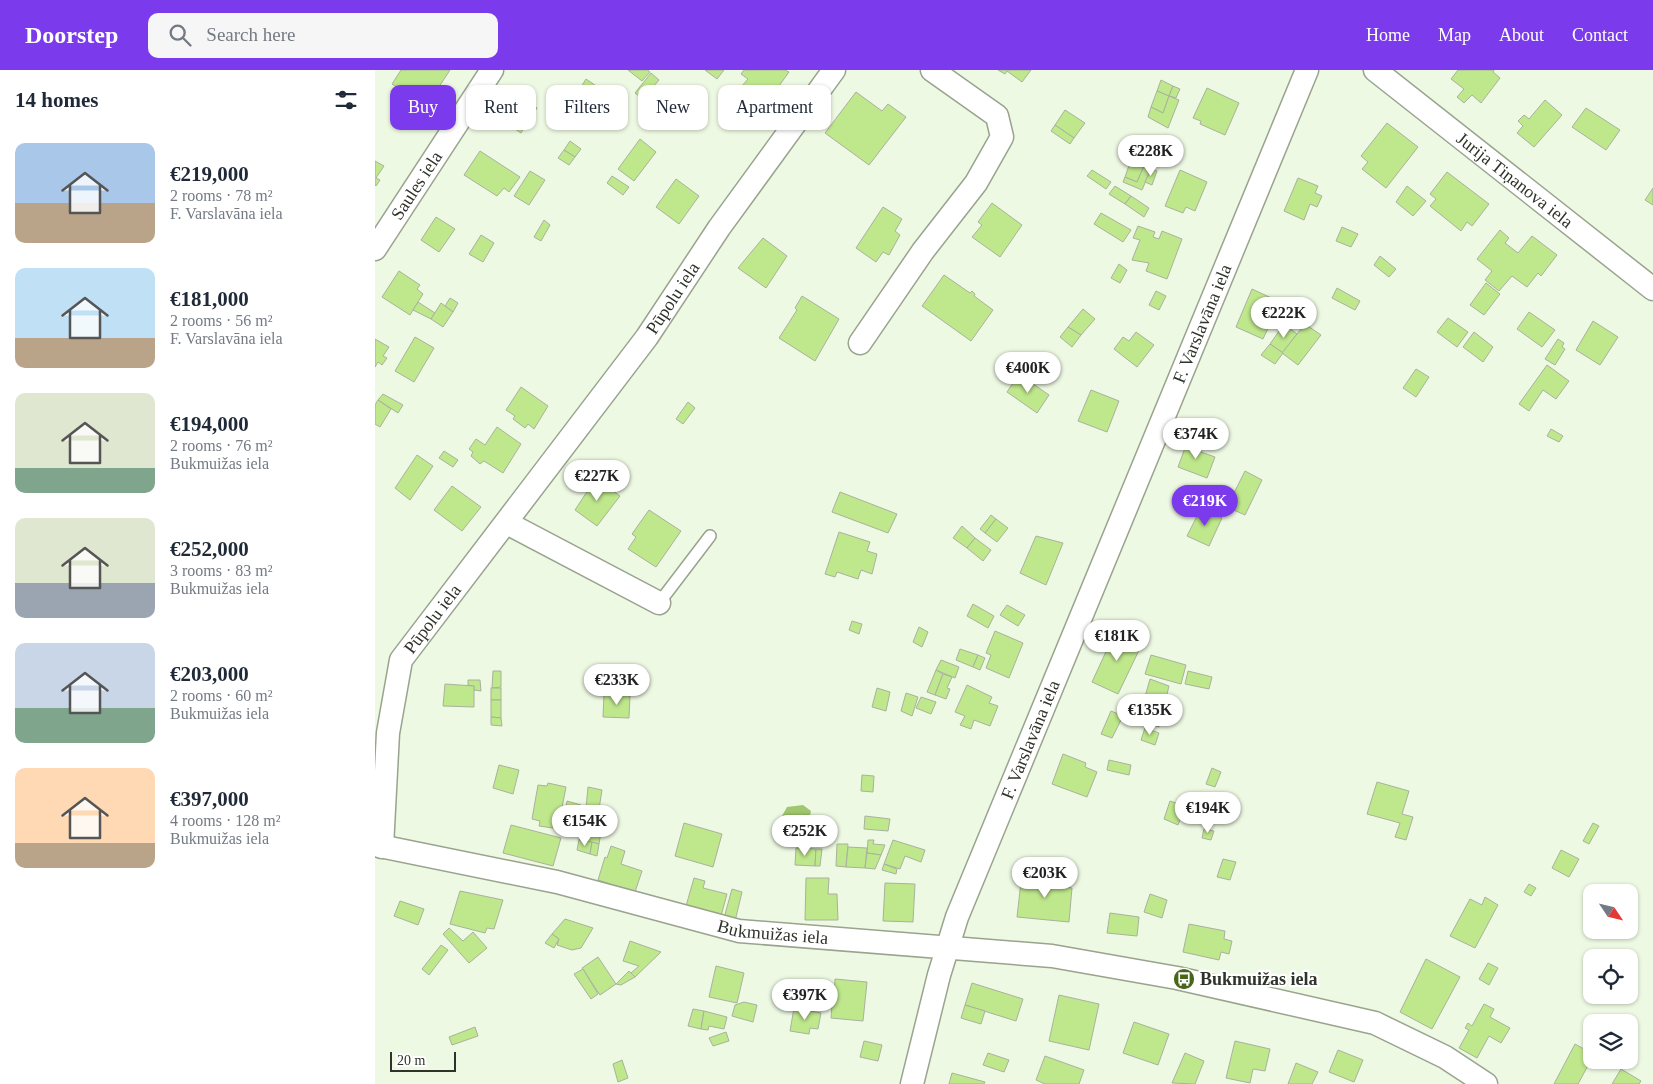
<!DOCTYPE html>
<meta charset="utf-8">
<style>
:root{--surface:#fff;--page:#f6f6f7;--text:#1f2937;--muted:#747a83;--accent:#7c3aed}
body{margin:0;font-family:Georgia,serif;background:var(--page);color:var(--text);height:100vh;display:flex;flex-direction:column;font-size:19px;white-space:nowrap}
*{box-sizing:border-box;margin:0}
p{font-size:16px;color:var(--muted)}
.icon{flex:none;width:28px;height:28px;fill:none;stroke:currentColor;stroke-width:2;stroke-linecap:round;stroke-linejoin:round}
.map{position:relative;flex:1;overflow:hidden}
.panel{display:flex;flex-direction:column;background:var(--surface);width:375px}
.panel>*{flex:none}
.banner{position:absolute;left:15px;top:15px;width:475px;height:45px;display:flex;gap:10px}
.needle{width:32px;rotate:125deg}
.fabs{position:absolute;left:1208px;top:814px;display:grid;gap:10px}
.fabs a{display:grid;place-items:center;width:55px;height:55px;border-radius:10px;background:var(--surface);box-shadow:0 1px 4px #0004;font-size:25px}
.scale{position:absolute;left:15px;bottom:12px;width:66px;box-sizing:border-box;padding-left:5px;border:2px solid #2f332a;border-top:0;font-size:14px;line-height:18px;white-space:nowrap;color:#2f332a;-webkit-text-stroke:4px #fff;paint-order:stroke}
.price{position:absolute;translate:-50% -42px;padding:0 11px;border-radius:18px;background:#fff;color:#222;font-size:16px;line-height:32px;filter:drop-shadow(0 1px 2px #0008)}
.price::after{content:'';position:absolute;left:50%;top:30px;width:15px;height:11px;margin-left:-8px;background:inherit;clip-path:polygon(0 0,100% 0,50% 100%)}
.price.active{background:var(--accent);color:#fff}
ul{padding:0;list-style:none}
li{display:flex;align-items:center;gap:15px;height:125px;padding:0 15px}
li span{display:grid;place-items:center;flex:none;width:140px;height:100px;border-radius:10px;color:#555}
li>.icon{margin-inline-start:auto}
span .icon{width:60px;height:60px;fill:#fffc;stroke-width:1}
li b{font-size:21px}
h2{display:flex;justify-content:space-between;align-items:center;height:60px;padding:0 15px;font-size:21px}
.tag{padding:0 18px;border-radius:10px;background:var(--surface);box-shadow:0 1px 4px #0004;font-size:18px;line-height:45px}
.tag.active{background:var(--accent);color:#fff}
header{display:flex;align-items:center;gap:30px;box-sizing:border-box;height:70px;padding:0 25px;background:var(--accent);color:#fff}
header strong{font-size:24px}
nav{display:flex;gap:28px;margin-inline-start:auto;font-size:18px}
.search{width:350px;height:45px;background:var(--page);display:flex;align-items:center;gap:12px;box-sizing:border-box;padding:0 18px;border-radius:10px;color:var(--muted);font-size:19px}
main{display:flex;flex:1;min-height:0}
.map>svg:first-child{display:block}
.water{fill:#a0c76d}
.building{fill:#bfe78c;stroke:#a8b29d}
.lines{fill:none;stroke-linecap:round;stroke-linejoin:round}
.lane-casing{stroke:#99a38e;stroke-width:14}
.street-casing{stroke:#99a38e;stroke-width:25}
.lane{stroke:#fff;stroke-width:11}
.street{stroke:#fff;stroke-width:22}
.labels{text-anchor:middle;stroke-width:4.5;stroke-linejoin:round;paint-order:stroke}
.street-label{font-size:18px;fill:#2f332a;stroke:#fff}
.poi-label{font-size:18px;font-weight:bold;fill:#2f332a;stroke:#fff;text-anchor:start}
</style>
<header>
<strong>Doorstep</strong>
<div class="search"><svg class="icon" aria-label="search" viewBox="0 0 24 24"><circle cx="10" cy="10" r="6"/><path d="M15 15l6 6"/></svg>Search here</div>
<nav><a>Home</a><a>Map</a><a>About</a><a>Contact</a></nav>
</header>
<main>
<section class="panel">
<h2>14 homes<svg class="icon" aria-label="filters" viewBox="0 0 24 24"><path d="M4 7h16M4 17h16"/><circle cx="9" cy="7" r="2"/><circle cx="15" cy="17" r="2"/></svg></h2>
<ul>
<li><span style="background:linear-gradient(#a9c7e8 60%,#b9a48a 0)"><svg class="icon" aria-label="home" viewBox="0 0 24 24"><path d="M3 11l9-7 9 7M6 9v11h12V9"/></svg></span><div><b>€219,000</b><p>2 rooms · 78 m²</p><p>F. Varslavāna iela</p></div></li>
<li><span style="background:linear-gradient(#bfe0f5 70%,#b9a48a 0)"><svg class="icon" aria-label="home" viewBox="0 0 24 24"><path d="M3 11l9-7 9 7M6 9v11h12V9"/></svg></span><div><b>€181,000</b><p>2 rooms · 56 m²</p><p>F. Varslavāna iela</p></div></li>
<li><span style="background:linear-gradient(#dfe7d0 75%,#7fa58c 0)"><svg class="icon" aria-label="home" viewBox="0 0 24 24"><path d="M3 11l9-7 9 7M6 9v11h12V9"/></svg></span><div><b>€194,000</b><p>2 rooms · 76 m²</p><p>Bukmuižas iela</p></div></li>
<li><span style="background:linear-gradient(#dfe7d0 65%,#9aa5b1 0)"><svg class="icon" aria-label="home" viewBox="0 0 24 24"><path d="M3 11l9-7 9 7M6 9v11h12V9"/></svg></span><div><b>€252,000</b><p>3 rooms · 83 m²</p><p>Bukmuižas iela</p></div></li>
<li><span style="background:linear-gradient(#c9d6e8 65%,#7fa58c 0)"><svg class="icon" aria-label="home" viewBox="0 0 24 24"><path d="M3 11l9-7 9 7M6 9v11h12V9"/></svg></span><div><b>€203,000</b><p>2 rooms · 60 m²</p><p>Bukmuižas iela</p></div></li>
<li><span style="background:linear-gradient(#ffd9b3 75%,#b9a48a 0)"><svg class="icon" aria-label="home" viewBox="0 0 24 24"><path d="M3 11l9-7 9 7M6 9v11h12V9"/></svg></span><div><b>€397,000</b><p>4 rooms · 128 m²</p><p>Bukmuižas iela</p></div></li>
</ul>
</section>
<div class="map">
<svg width="1278" height="1014" viewBox="0 0 1278 1014">
<rect width="100%" height="100%" fill="#eef9e3"/>
<path class="water" d="M 428,735 L 436,741 C 433,758 429,761 412,763 L 406,759 L 409,750 L 407,746 L 412,737 Z"/>
<g class="building">
<polygon points="26,0 75,0 56,29 37,16 32,24 17,14"/>
<polygon points="253,0 273,0 275,2 267,11"/>
<polygon points="330,0 349,0 342,9"/>
<polygon points="369,0 410,0 414,2 391,34 366,17 373,9 366,4"/>
<polygon points="623,0 656,0 647,12 632,1 630,4"/>
<polygon points="1083,0 1119,0 1118,2 1125,8 1106,33 1097,25 1089,33 1082,27 1089,19 1076,9"/>
<polygon points="276,3 284,10 268,29 260,23"/>
<polygon points="211,9 233,24 225,36 203,22"/>
<polygon points="786,10 798,16 794,26 782,21"/>
<polygon points="798,16 805,19 801,28 794,26"/>
<polygon points="832,18 864,33 850,65 825,54 826,51 818,48"/>
<polygon points="782,21 794,26 788,43 776,37"/>
<polygon points="481,22 507,41 513,34 531,47 494,95 450,63"/>
<polygon points="141,23 162,38 146,63 125,49"/>
<polygon points="794,26 804,30 793,58 773,47 776,37 788,43"/>
<polygon points="1170,30 1187,45 1159,77 1142,63 1148,56 1143,51 1149,45 1154,49"/>
<polygon points="1211,38 1245,60 1231,80 1197,57"/>
<polygon points="690,40 710,53 699,68 680,55"/>
<polygon points="1012,53 1043,77 1011,118 987,99 993,92 986,86"/>
<polygon points="680,55 699,68 695,74 676,61"/>
<polygon points="265,69 281,82 259,111 243,99"/>
<polygon points="195,71 206,79 200,87 189,80"/>
<polygon points="189,80 200,87 194,95 183,88"/>
<polygon points="105,81 145,107 134,122 129,118 122,126 89,105"/>
<polygon points="758,86 778,94 776,99 756,90"/>
<polygon points="756,90 769,96 762,112 750,107"/>
<polygon points="0,91 9,96 1,108 5,110 1,116 0,115"/>
<polygon points="769,96 776,99 767,120 748,112 750,107 762,112"/>
<polygon points="776,99 782,101 777,115 770,112"/>
<polygon points="717,100 736,112 731,119 712,106"/>
<polygon points="805,100 832,112 820,141 811,137 808,143 790,136"/>
<polygon points="155,101 170,110 154,135 139,126"/>
<polygon points="1072,102 1114,134 1097,156 1092,152 1086,161 1055,136 1061,129 1055,124"/>
<polygon points="237,106 254,117 248,125 232,113"/>
<polygon points="923,108 943,116 940,123 947,126 942,137 935,134 929,150 909,141"/>
<polygon points="301,109 324,126 304,154 281,137"/>
<polygon points="740,116 756,126 750,134 734,124"/>
<polygon points="1032,116 1051,131 1038,146 1021,132"/>
<polygon points="1278,118 1278,135 1270,130"/>
<polygon points="756,126 774,138 769,147 750,134"/>
<polygon points="617,133 647,155 625,187 597,167 607,155 603,152"/>
<polygon points="508,137 527,149 520,161 525,165 514,185 508,182 501,192 481,178"/>
<polygon points="726,143 756,160 748,172 719,154"/>
<polygon points="61,147 80,159 64,182 46,170"/>
<polygon points="169,150 175,155 166,171 159,167"/>
<polygon points="763,156 780,162 778,167 784,169 787,161 807,169 792,209 771,201 774,193 757,190 765,170 758,168"/>
<polygon points="967,157 983,164 976,177 961,171"/>
<polygon points="1125,160 1134,168 1130,173 1143,183 1157,166 1182,185 1166,206 1163,203 1152,217 1137,206 1124,221 1110,210 1117,201 1102,189"/>
<polygon points="106,165 119,173 108,192 94,184"/>
<polygon points="388,168 412,186 391,218 363,198"/>
<polygon points="1005,186 1021,199 1014,207 999,195"/>
<polygon points="744,194 752,200 745,213 736,208"/>
<polygon points="24,201 45,215 42,219 48,224 35,245 7,227"/>
<polygon points="569,205 595,223 597,221 600,224 599,226 618,240 596,271 547,236"/>
<polygon points="1111,213 1125,224 1109,245 1095,235"/>
<polygon points="962,218 985,231 980,240 957,228"/>
<polygon points="877,219 905,232 888,269 861,257"/>
<polygon points="781,221 791,226 784,240 774,235"/>
<polygon points="427,226 464,249 440,291 404,268 422,240 420,238"/>
<polygon points="75,228 83,233 78,242 70,236"/>
<polygon points="43,232 60,243 56,249 38,240"/>
<polygon points="66,233 78,242 68,257 56,249"/>
<polygon points="708,239 720,249 706,265 693,257"/>
<polygon points="1154,242 1180,260 1167,277 1142,259"/>
<polygon points="1073,248 1093,262 1082,277 1062,262"/>
<polygon points="1218,251 1243,267 1225,295 1201,280"/>
<polygon points="909,254 922,264 908,283 895,274"/>
<polygon points="930,254 946,265 923,295 907,283"/>
<polygon points="693,257 706,265 697,277 685,267"/>
<polygon points="761,262 779,275 762,297 739,279 748,267 754,271"/>
<polygon points="1099,262 1118,277 1108,292 1088,277"/>
<polygon points="40,267 59,278 39,312 20,301"/>
<polygon points="0,269 14,277 8,286 12,288 7,295 3,292 0,297"/>
<polygon points="1183,269 1189,273 1187,277 1190,279 1180,295 1170,289"/>
<polygon points="895,274 908,283 900,294 886,285"/>
<polygon points="1172,295 1194,311 1181,329 1168,320 1154,341 1144,334"/>
<polygon points="1041,299 1054,307 1041,327 1028,318"/>
<polygon points="644,304 674,325 662,343 632,322"/>
<polygon points="146,317 173,336 159,359 153,354 150,358 138,349 140,346 131,340"/>
<polygon points="716,320 744,331 732,362 703,351"/>
<polygon points="8,324 28,335 23,343 3,330"/>
<polygon points="3,330 16,339 5,357 0,354 0,335"/>
<polygon points="313,332 320,338 308,354 301,349"/>
<polygon points="122,357 146,374 128,403 109,391 105,394 96,386 98,382 94,379 101,369 110,375"/>
<polygon points="1176,359 1188,366 1184,372 1172,366"/>
<polygon points="813,370 827,375 826,382 840,387 832,408 803,397"/>
<polygon points="69,381 83,390 78,397 64,388"/>
<polygon points="42,385 58,396 35,430 20,418"/>
<polygon points="870,401 887,410 870,445 852,437"/>
<polygon points="221,408 245,426 222,456 200,440"/>
<polygon points="77,416 106,437 87,461 59,440"/>
<polygon points="465,422 522,444 513,463 457,442"/>
<polygon points="826,438 847,448 834,476 812,466"/>
<polygon points="274,440 306,461 281,497 253,479 261,467 257,464"/>
<polygon points="616,445 621,449 610,463 605,459"/>
<polygon points="621,449 633,458 622,472 610,463"/>
<polygon points="587,456 600,468 592,478 578,468"/>
<polygon points="464,462 495,472 492,481 502,484 497,504 486,500 483,509 462,502 460,507 450,504"/>
<polygon points="661,466 688,473 671,515 645,503"/>
<polygon points="600,468 616,480 608,491 592,478"/>
<polygon points="598,534 619,546 613,558 592,546"/>
<polygon points="632,535 650,545 643,556 625,545"/>
<polygon points="477,551 487,554 484,564 474,560"/>
<polygon points="544,557 553,562 547,577 538,572"/>
<polygon points="741,560 768,572 743,624 717,612"/>
<polygon points="620,561 648,573 634,608 611,598 616,585 611,583"/>
<polygon points="585,579 603,585 598,597 581,590"/>
<polygon points="603,585 610,588 605,600 598,597"/>
<polygon points="776,585 811,595 806,614 770,604"/>
<polygon points="566,590 584,597 580,608 561,600"/>
<polygon points="561,600 568,604 560,625 552,622"/>
<polygon points="118,601 126,601 126,617 117,618"/>
<polygon points="813,601 837,607 834,619 810,614"/>
<polygon points="568,604 577,607 572,618 575,619 571,629 560,625"/>
<polygon points="775,609 794,616 784,657 758,649 764,633 768,634"/>
<polygon points="93,610 105,610 106,621 99,620 99,616 93,615"/>
<polygon points="70,614 99,616 99,637 68,636"/>
<polygon points="592,615 617,627 614,633 623,636 615,656 599,650 596,659 585,655 590,646 580,642"/>
<rect x="116" y="618" width="10" height="12"/>
<polygon points="502,618 515,622 511,641 497,637"/>
<polygon points="531,623 543,627 537,646 526,641"/>
<polygon points="229,625 255,626 254,648 228,647"/>
<polygon points="546,627 561,632 556,644 541,638"/>
<polygon points="116,630 126,630 126,648 116,647"/>
<polygon points="736,641 748,646 737,668 726,664"/>
<polygon points="116,647 126,648 127,656 116,655"/>
<polygon points="770,658 784,663 780,675 766,670"/>
<polygon points="688,684 711,693 710,697 722,702 712,727 677,714"/>
<polygon points="734,690 756,695 754,705 732,700"/>
<polygon points="124,695 144,700 138,724 118,718"/>
<polygon points="837,698 846,702 840,717 831,714"/>
<polygon points="487,705 499,706 498,722 486,721"/>
<polygon points="1002,712 1034,721 1027,744 1038,747 1031,770 1020,767 1025,753 992,744"/>
<polygon points="173,713 191,717 185,748 179,752 178,758 164,756 165,751 157,749 163,715 172,716"/>
<polygon points="213,717 227,720 224,739 211,738"/>
<polygon points="192,731 206,735 201,756 188,753"/>
<polygon points="795,731 810,736 803,755 789,749"/>
<polygon points="208,746 228,749 224,774 204,770"/>
<polygon points="490,746 515,749 513,761 489,759"/>
<polygon points="309,753 347,764 338,797 300,786"/>
<polygon points="1218,753 1224,756 1214,774 1208,771"/>
<polygon points="136,755 186,768 178,796 128,783"/>
<polygon points="829,759 839,761 836,770 827,768"/>
<polygon points="204,770 217,772 215,784 202,780"/>
<polygon points="493,770 499,770 498,774 510,775 506,785 492,783"/>
<polygon points="518,770 550,780 546,792 530,786 525,799 509,794"/>
<polygon points="217,772 224,774 222,786 215,784"/>
<polygon points="462,774 473,774 471,797 461,796"/>
<polygon points="236,776 250,781 246,794 267,801 260,822 223,810 230,787 232,788"/>
<polygon points="473,777 492,778 490,798 471,797"/>
<polygon points="421,778 441,779 440,796 420,795"/>
<polygon points="441,779 447,779 445,796 440,796"/>
<polygon points="1186,780 1204,789 1194,807 1177,798"/>
<polygon points="492,783 506,785 500,799 490,798"/>
<polygon points="848,789 861,792 855,810 842,807"/>
<polygon points="509,794 522,799 521,804 507,800"/>
<polygon points="660,801 685,803 684,816 697,818 694,852 642,847 646,812 659,813"/>
<polygon points="319,808 330,811 328,818 352,824 346,846 311,836"/>
<polygon points="431,808 454,808 453,824 462,824 463,850 430,850"/>
<polygon points="510,813 540,814 538,852 508,851"/>
<polygon points="1154,814 1161,818 1156,826 1149,822"/>
<polygon points="357,819 367,822 360,851 349,848"/>
<polygon points="85,821 128,830 119,859 112,858 110,863 75,854"/>
<polygon points="775,824 792,830 787,848 769,842"/>
<polygon points="1110,827 1123,835 1100,878 1075,866 1095,829 1107,835"/>
<polygon points="25,831 49,839 43,855 19,846"/>
<polygon points="735,843 764,847 762,866 732,863"/>
<polygon points="190,849 218,858 206,878 197,880 182,875 184,869 177,864"/>
<polygon points="814,854 850,861 849,869 857,871 854,884 846,882 844,890 808,882"/>
<polygon points="74,858 88,871 98,862 112,878 94,893 68,864"/>
<polygon points="177,864 184,869 179,878 170,873"/>
<polygon points="255,871 286,882 260,907 256,903 264,896 248,891"/>
<polygon points="66,875 73,880 54,905 47,899"/>
<polygon points="223,887 241,914 225,925 207,898"/>
<polygon points="1051,889 1085,907 1057,959 1025,942"/>
<polygon points="1113,893 1123,898 1114,915 1104,909"/>
<polygon points="341,896 369,903 362,933 334,927"/>
<polygon points="208,899 223,924 216,929 199,904"/>
<polygon points="254,901 260,907 246,915 241,914"/>
<polygon points="460,909 492,912 488,951 456,948 457,934 450,934 451,925 459,926"/>
<polygon points="597,913 648,929 641,951 590,935"/>
<polygon points="684,925 724,934 714,980 674,971"/>
<polygon points="369,932 382,935 378,952 357,946 360,935"/>
<polygon points="1109,934 1119,939 1115,947 1135,958 1126,973 1114,966 1102,988 1084,978 1094,960 1090,958 1093,953 1097,956"/>
<polygon points="590,935 610,941 606,954 586,948"/>
<polygon points="419,938 446,943 443,959 435,958 434,964 415,961"/>
<polygon points="318,939 329,941 326,959 313,956"/>
<polygon points="329,941 352,947 349,959 334,956 333,960 326,959"/>
<polygon points="759,952 794,964 783,995 748,983"/>
<polygon points="100,957 103,966 77,975 74,967"/>
<polygon points="351,962 354,971 338,976 334,968"/>
<polygon points="489,971 507,975 503,991 485,987"/>
<polygon points="860,971 895,979 890,1001 878,999 875,1013 851,1008"/>
<polygon points="1200,974 1216,983 1216,990 1203,1014 1179,1014"/>
<polygon points="963,980 988,990 979,1012 954,1002"/>
<polygon points="613,983 634,990 629,1002 608,995"/>
<polygon points="810,983 829,991 820,1014 797,1013"/>
<polygon points="670,986 709,1000 704,1014 670,1014 661,1010"/>
<polygon points="247,990 253,1008 243,1012 238,994"/>
<polygon points="921,993 943,1002 937,1014 913,1014"/>
<polygon points="1246,999 1266,1011 1264,1014 1237,1014"/>
<polygon points="577,1003 610,1012 609,1014 574,1014"/>
</g>
<g class="lines">
<g class="lane-casing">
<polyline id="lane" points="284,533 335,466"/>
</g>
<g class="street-casing">
<g id="street">
<path id="s1" d="M 1000,0 L 1278,219"/>
<path id="s2" d="M 0,179 L 117,0"/>
<polyline points="485,273 548,181 601,113 627,67 622,46 557,0"/>
<polyline points="132,453 284,533"/>
<path id="s3" d="M 0,775 L 182,812 L 364,861 L 677,886 L 802,908 L 1000,953 L 1070,987 L 1111,1014"/>
<path id="s4" d="M 7,777 L 13,663 L 26,590 L 272,267 L 344,158 L 459,0"/>
<path id="s5" d="M 537,1014 L 564,905 L 582,847 L 932,0"/>
</g>
</g>
<use href="#lane" class="lane"/>
<use href="#street" class="street"/>
</g>
<defs>
<g id="bus-disc" transform="scale(1.125)"><circle r="9.5" fill="#49671a" stroke="#fff"/><path d="M-5-6H5V4H4V6H2V4H-2V6H-4V4H-5ZM-3.5-4V0h7V-4ZM-3.5 1.2v1.5H-2V1.2ZM2 1.2v1.5H3.5V1.2Z" fill="#fff"/></g>
</defs>
<g fill-rule="evenodd">
<use href="#bus-disc" x="809" y="909"/>
</g>
<g class="labels">
<g class="street-label">
<text dy="6" stroke="none"><textPath href="#s1" startOffset="178">Jurija Tiņanova iela</textPath></text>
<text dy="6" stroke="none"><textPath href="#s2" startOffset="76">Saules iela</textPath></text>
<text dy="6" stroke="none"><textPath href="#s4" startOffset="641">Pūpolu iela</textPath></text>
<text dy="6" stroke="none"><textPath href="#s5" startOffset="815">F. Varslavāna iela</textPath></text>
<text dy="6" stroke="none"><textPath href="#s4" startOffset="240">Pūpolu iela</textPath></text>
<text dy="6" stroke="none"><textPath href="#s5" startOffset="365">F. Varslavāna iela</textPath></text>
<text dy="6" stroke="none"><textPath href="#s3" startOffset="408">Bukmuižas iela</textPath></text>
</g>
<g class="poi-label">
<text x="825" y="915">Bukmuižas iela</text>
</g>
</g>
</svg>
<div class="fabs">
<a><svg class="needle" viewBox="-14 -14 28 28"><path d="M0-13l5 13h-10z" fill="#e53935"/><path d="M0 13l5-13h-10z" fill="#747a83"/></svg></a>
<a><svg class="icon" aria-label="locate" viewBox="0 0 24 24"><circle cx="12" cy="12" r="6"/><path d="M12 2v4M12 18v4M2 12h4M18 12h4"/></svg></a>
<a><svg class="icon" aria-label="layers" viewBox="0 0 24 24"><path d="M12 4l9 5-9 5-9-5zM3 14l9 5 9-5"/></svg></a>
</div>
<div class="scale">20 m</div>
<b class="price" style="left:776px;top:107px">€228K</b>
<b class="price" style="left:909px;top:269px">€222K</b>
<b class="price" style="left:653px;top:324px">€400K</b>
<b class="price" style="left:821px;top:390px">€374K</b>
<b class="price" style="left:222px;top:432px">€227K</b>
<b class="price active" style="left:830px;top:457px">€219K</b>
<b class="price" style="left:742px;top:592px">€181K</b>
<b class="price" style="left:242px;top:636px">€233K</b>
<b class="price" style="left:775px;top:666px">€135K</b>
<b class="price" style="left:833px;top:764px">€194K</b>
<b class="price" style="left:210px;top:777px">€154K</b>
<b class="price" style="left:430px;top:787px">€252K</b>
<b class="price" style="left:670px;top:829px">€203K</b>
<b class="price" style="left:430px;top:951px">€397K</b>
<div class="banner">
<a class="tag active">Buy</a>
<a class="tag">Rent</a>
<a class="tag">Filters</a>
<a class="tag">New</a>
<a class="tag">Apartment</a>
</div>
</div>
</main>
